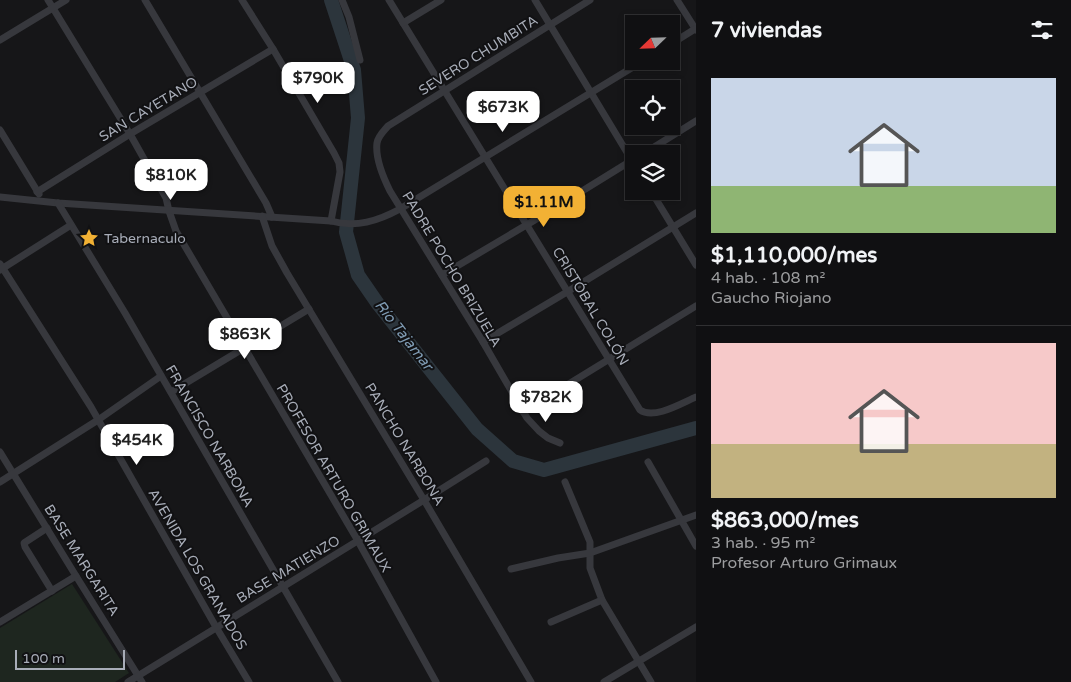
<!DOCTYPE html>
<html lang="es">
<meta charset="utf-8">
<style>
:root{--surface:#101012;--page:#19191b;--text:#f1f3f6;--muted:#9c9d9f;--line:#303032;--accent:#f2b134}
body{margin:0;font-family:"Varela Round",sans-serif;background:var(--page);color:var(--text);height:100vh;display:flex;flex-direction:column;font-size:19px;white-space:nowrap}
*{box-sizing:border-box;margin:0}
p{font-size:16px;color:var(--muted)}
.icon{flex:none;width:28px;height:28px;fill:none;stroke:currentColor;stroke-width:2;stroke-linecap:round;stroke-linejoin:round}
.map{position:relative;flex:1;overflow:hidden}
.sheet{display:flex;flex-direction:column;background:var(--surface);width:375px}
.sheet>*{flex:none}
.needle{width:32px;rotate:247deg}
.fabs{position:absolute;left:625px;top:15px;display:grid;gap:10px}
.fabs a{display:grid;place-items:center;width:55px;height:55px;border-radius:0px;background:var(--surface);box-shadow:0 2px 8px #0003,0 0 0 1px var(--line);font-size:25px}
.scale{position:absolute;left:15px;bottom:12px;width:110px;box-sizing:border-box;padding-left:5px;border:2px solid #a8adb8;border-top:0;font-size:14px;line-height:18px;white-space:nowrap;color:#a8adb8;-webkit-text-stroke:4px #111113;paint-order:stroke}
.price{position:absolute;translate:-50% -42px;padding:0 11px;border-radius:10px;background:#fff;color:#222;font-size:16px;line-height:32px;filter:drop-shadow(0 1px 2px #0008)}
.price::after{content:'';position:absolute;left:50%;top:30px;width:15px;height:11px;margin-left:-8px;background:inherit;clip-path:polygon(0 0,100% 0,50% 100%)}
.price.selected{background:var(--accent);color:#111}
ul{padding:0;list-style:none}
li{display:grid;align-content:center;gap:10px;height:265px;padding:0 15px}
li+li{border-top:1px solid var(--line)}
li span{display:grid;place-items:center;height:155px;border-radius:0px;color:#555}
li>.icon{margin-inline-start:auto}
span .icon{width:90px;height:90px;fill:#fffc;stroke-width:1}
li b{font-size:21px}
h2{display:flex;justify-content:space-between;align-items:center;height:60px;padding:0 15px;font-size:21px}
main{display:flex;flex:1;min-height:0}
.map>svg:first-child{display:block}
.green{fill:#1e261f}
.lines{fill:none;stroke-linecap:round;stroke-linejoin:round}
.river{stroke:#2c353c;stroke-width:14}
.minor{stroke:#37383d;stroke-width:7}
.labels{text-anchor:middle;stroke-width:4;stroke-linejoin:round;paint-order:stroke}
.street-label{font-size:14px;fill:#a8adb8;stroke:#111113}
.poi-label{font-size:14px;fill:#a8adb8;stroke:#111113;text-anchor:start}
.water-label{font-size:15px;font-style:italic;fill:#7f9bb3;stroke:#111113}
</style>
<main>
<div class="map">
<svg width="696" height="682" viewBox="0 0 696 682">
<rect width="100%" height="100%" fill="#161618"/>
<polygon class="green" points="72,584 129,673 115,682 0,682 0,628"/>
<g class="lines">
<polyline class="river" points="331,0 354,70 358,118 346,232 358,275 378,304 477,429 513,461 544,470 696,428"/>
<g class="minor">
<polyline points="48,0 130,134 166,198 169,211 176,231 358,541 436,682"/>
<polyline points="145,0 266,203 272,217"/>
<polyline points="242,0 273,49 334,153 339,163 340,172 331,221"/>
<polyline points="342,0 349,17 360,60"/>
<path d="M 389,0 L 640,410 C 654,420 682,403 696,397"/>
<polyline points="535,0 634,164"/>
<polyline points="677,0 696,30"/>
<polyline points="403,23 441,0"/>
<polyline points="0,40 66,0"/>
<polyline points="671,44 695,29"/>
<polyline points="0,130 39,194"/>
<polyline points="643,154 696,121"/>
<polyline points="651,191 696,265"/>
<polyline points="37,192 130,134 273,49"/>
<path d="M 0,197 L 58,203 L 331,221 C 356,228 378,221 400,209 L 643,61"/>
<polyline points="58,203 125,313 338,682"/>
<polyline points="262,216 272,246 287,273 424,500 531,682"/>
<polyline points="0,264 91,407 216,627 249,682"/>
<polyline points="0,270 71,225"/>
<polyline points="442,275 545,214 634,159"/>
<polyline points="483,342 567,292 696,213"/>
<polyline points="171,392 309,309"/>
<polyline points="523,412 696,306"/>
<path d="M 560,443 L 548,438 L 539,431 L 527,418 L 483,342 L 390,191 C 383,177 375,159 377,143 C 378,136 384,131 388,126 L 590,0"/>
<polyline points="0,452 76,576 142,682"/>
<polyline points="648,462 696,546"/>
<polyline points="0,482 98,420 161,376"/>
<polyline points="565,482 590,542 590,568 602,600 651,682"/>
<polyline points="47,528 24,543 25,547 52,591"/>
<polyline points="511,569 558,558 590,553 696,515"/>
<polyline points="0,622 76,576"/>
<polyline points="551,622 602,600"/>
<polyline points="128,682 424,500 486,461"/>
<polyline points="604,682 696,627"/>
</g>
</g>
<defs>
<g id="sight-bare" transform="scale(1.5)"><path d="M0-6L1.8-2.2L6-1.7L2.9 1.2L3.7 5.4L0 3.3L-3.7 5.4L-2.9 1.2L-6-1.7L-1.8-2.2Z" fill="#f2b134" stroke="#111113" stroke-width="2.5" paint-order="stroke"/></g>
</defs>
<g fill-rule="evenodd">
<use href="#sight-bare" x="89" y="238"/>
</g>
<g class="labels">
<g class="street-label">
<text transform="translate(478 55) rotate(-32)" y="5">SEVERO CHUMBITA</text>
<text transform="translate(148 109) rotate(-31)" y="5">SAN CAYETANO</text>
<text transform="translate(452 269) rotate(59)" y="5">PADRE POCHO BRIZUELA</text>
<text transform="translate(591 306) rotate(59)" y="5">CRISTÓBAL COLÓN</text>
<text transform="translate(210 436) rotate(60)" y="5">FRANCISCO NARBONA</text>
<text transform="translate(405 444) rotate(59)" y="5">PANCHO NARBONA</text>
<text transform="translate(334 478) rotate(60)" y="5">PROFESOR ARTURO GRIMAUX</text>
<text transform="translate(82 560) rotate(58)" y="5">BASE MARGARITA</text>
<text transform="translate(198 569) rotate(60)" y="5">AVENIDA LOS GRANADOS</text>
<text transform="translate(288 569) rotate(-31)" y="5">BASE MATIENZO</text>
</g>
<g class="poi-label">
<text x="104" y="243">Tabernaculo</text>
</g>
<g class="water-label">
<text transform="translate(404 335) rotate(52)" y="5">Río Tajamar</text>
</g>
</g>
</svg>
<div class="fabs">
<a><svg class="needle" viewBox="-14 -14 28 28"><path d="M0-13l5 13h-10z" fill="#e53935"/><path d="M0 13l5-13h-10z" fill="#9c9d9f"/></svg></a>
<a><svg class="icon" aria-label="locate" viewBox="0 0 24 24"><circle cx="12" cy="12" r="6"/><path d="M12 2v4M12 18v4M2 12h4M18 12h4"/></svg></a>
<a><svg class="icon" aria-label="layers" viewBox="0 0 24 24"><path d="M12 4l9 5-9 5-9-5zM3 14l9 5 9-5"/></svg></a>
</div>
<div class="scale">100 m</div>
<b class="price" style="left:318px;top:104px">$790K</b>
<b class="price" style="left:503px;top:133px">$673K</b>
<b class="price" style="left:171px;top:201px">$810K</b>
<b class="price selected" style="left:544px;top:228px">$1.11M</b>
<b class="price" style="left:245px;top:360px">$863K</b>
<b class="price" style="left:546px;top:423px">$782K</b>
<b class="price" style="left:137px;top:466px">$454K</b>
</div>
<section class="sheet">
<h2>7 viviendas<svg class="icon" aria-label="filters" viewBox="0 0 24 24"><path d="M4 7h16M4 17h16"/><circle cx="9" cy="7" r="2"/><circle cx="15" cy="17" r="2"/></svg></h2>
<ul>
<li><span style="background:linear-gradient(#c9d6e8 70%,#8fb573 0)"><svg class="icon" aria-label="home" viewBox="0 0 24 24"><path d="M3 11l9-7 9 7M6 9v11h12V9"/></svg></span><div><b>$1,110,000/mes</b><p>4 hab. · 108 m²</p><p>Gaucho Riojano</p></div></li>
<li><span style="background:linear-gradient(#f6c9c9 65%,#c2b280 0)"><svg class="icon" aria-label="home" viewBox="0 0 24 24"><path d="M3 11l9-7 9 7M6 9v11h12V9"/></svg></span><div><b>$863,000/mes</b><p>3 hab. · 95 m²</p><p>Profesor Arturo Grimaux</p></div></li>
</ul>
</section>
</main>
